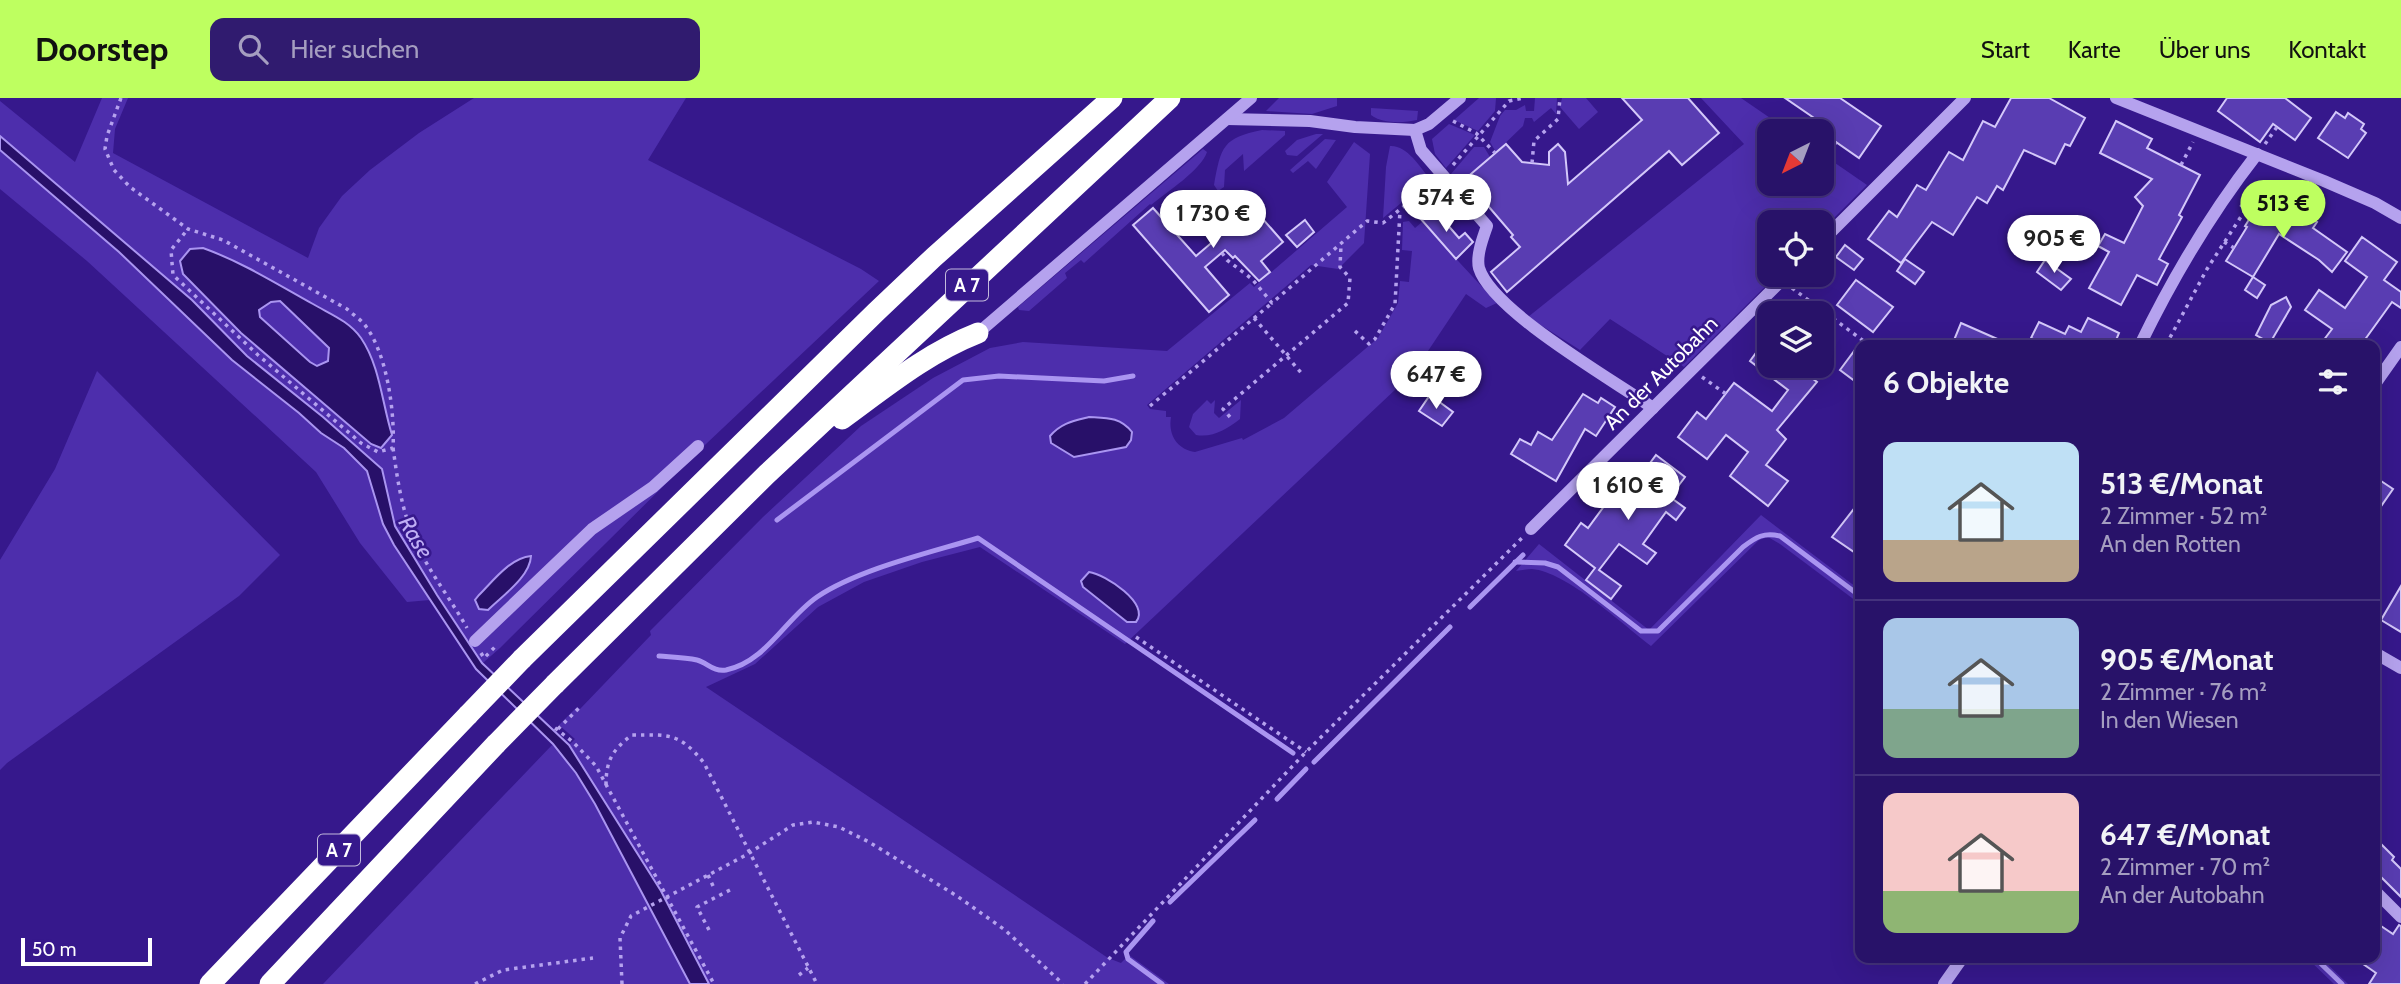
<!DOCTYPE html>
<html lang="de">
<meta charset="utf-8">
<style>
:root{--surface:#281269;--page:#301b6f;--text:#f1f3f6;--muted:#a59ec0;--line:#44327d;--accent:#beff60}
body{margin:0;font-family:Cabin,sans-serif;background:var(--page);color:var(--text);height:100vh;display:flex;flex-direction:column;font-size:26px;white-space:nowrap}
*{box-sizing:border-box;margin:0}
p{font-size:23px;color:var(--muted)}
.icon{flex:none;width:38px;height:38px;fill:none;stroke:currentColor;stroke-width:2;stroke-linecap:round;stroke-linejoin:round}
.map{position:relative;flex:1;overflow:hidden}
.drawer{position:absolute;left:1855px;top:242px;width:525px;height:623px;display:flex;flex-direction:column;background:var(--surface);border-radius:14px;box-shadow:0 7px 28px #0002,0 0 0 2px var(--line)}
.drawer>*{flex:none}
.needle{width:46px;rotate:222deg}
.buttons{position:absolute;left:1757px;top:21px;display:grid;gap:14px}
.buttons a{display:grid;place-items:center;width:77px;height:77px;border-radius:14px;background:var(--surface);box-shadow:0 7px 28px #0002,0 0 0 2px var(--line);font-size:35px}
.scale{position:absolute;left:21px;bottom:18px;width:131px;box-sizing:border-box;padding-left:7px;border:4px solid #fff;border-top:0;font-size:19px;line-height:24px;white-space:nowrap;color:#fff;-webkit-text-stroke:5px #36188c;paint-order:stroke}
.price{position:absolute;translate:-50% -60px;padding:0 16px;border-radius:24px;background:#fff;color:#222;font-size:23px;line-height:46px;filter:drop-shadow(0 2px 4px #0008)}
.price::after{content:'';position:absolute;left:50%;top:42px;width:21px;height:16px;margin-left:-10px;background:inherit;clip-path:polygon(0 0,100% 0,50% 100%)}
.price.active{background:var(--accent);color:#111}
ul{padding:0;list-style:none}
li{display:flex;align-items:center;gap:21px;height:175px;padding:0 28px}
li+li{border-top:2px solid var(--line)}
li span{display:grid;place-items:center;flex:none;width:196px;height:140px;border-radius:14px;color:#555}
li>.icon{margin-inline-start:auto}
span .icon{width:84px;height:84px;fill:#fffc;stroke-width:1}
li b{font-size:30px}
h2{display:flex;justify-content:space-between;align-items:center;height:84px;padding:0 28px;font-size:30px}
header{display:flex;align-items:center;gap:42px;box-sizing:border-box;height:98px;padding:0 35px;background:var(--accent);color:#111}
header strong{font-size:33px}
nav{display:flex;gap:38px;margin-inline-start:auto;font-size:24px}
.search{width:490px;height:63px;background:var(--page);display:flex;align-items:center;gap:18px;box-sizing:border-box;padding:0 24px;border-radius:14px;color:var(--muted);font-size:26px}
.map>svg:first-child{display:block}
.green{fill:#4d2eac}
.water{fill:#281069;stroke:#aa95f1;stroke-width:2;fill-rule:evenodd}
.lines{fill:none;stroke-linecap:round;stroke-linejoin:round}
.stream{stroke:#aa95f1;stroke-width:5}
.building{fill:#593db2;stroke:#d4c8fa;stroke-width:2}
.path{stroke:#b5a2ee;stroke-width:3.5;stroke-dasharray:3.5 5;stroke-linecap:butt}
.minor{stroke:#b5a2ee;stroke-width:12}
.highway{stroke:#fff;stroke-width:21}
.highway-bridge{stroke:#fff;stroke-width:21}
.labels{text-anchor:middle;stroke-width:5;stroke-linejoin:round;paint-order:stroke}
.shield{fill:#36188c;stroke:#c3badc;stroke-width:2}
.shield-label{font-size:19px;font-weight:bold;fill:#fff}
.street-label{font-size:21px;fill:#fff;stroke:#36188c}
.water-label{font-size:23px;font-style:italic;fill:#bfaef5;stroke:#36188c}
</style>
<header>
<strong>Doorstep</strong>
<div class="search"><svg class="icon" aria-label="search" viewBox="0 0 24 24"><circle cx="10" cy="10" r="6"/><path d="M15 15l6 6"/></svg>Hier suchen</div>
<nav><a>Start</a><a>Karte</a><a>Über uns</a><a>Kontakt</a></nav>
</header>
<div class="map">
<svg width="2401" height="886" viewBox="0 0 2401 886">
<rect width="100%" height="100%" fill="#36188c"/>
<g class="green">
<polygon points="102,0 128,0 115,31 113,55 308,160 319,130 342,98 370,72 419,35 474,0 686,0 648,62 861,171 879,183 706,346 500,550 476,571 430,502 407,504 360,445 316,374 87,163 0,91 0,52 33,80 41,72 0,38 0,3 75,64"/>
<polygon points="1279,0 1337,0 1337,8 1312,16 1266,13"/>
<polygon points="1479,0 1496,0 1495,13 1478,33 1454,22"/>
<polygon points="1535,0 1557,0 1556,16 1551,10 1534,24 1532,20 1525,20 1523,28 1496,54 1490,44 1500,18 1505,12 1516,12 1525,7 1526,13 1534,13"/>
<polygon points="1562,0 1586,0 1598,14 1579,31 1560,9"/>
<polygon points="1701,0 1741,0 1789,33 1769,33 1769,86 1822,86 1822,56 1867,87 1822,132 1822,124 1769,124 1769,177 1777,177 1684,269 1610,221 1580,252 1528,219 1744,46"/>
<path d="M 1371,10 L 1418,13 L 1417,22 C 1404,25 1382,26 1371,17 Z"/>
<polygon points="1449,26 1475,37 1446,70 1435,56 1432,41"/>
<path d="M 1262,32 L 1285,33 L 1285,37 L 1244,73 L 1243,56 L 1225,72 L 1224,89 L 1218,93 L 1214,87 C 1221,48 1223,40 1262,32 Z"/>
<polygon points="1316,36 1323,36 1297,58 1287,57 1285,53 1297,42"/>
<polygon points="1325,41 1336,42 1316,71 1308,63 1293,75 1290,72"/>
<path d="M 1354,44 L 1370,56 L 1364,145 L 1338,171 L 1311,167 L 1147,307 L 1150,311 L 1166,313 L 1166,319 L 1171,319 C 1168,337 1177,351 1195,354 L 1242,340 L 1243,342 L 1284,320 L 1378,240 L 1398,205 L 1400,183 L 1409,184 L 1412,153 L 1402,152 L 1403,124 L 1409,123 L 1415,130 L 1422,124 L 1497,205 L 1486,210 L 1466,196 L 1414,274 L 1125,546 L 980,449 L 922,464 L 864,484 L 818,509 L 755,566 L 706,589 L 1108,860 L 1121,865 L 1129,857 L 1169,886 L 323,886 L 553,646 L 569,647 L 575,641 L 559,627 L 577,609 L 580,611 L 651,537 L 650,533 L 763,419 L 861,328 L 933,280 L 990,250 L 1023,244 L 1167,253 L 1250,185 L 1254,189 L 1347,109 L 1327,84 Z"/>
<path d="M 1390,48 C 1407,47 1420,69 1430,81 L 1383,120 L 1386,69 Z"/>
<polygon points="1474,49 1484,49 1490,59 1459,85 1451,76"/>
<path d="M 1203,51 L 1207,54 C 1201,72 1167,94 1151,107 L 1150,106 L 1084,165 L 1081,162 L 1065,175 L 1067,180 L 1029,213 L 1019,212 L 1018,209 Z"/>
<polygon points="97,273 280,457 239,498 7,665 0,672 0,462 55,371"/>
<path d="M 1207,302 L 1211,306 L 1215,302 L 1214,315 L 1219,320 L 1241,302 L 1240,321 C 1227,331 1213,340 1196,337 L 1189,329 L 1193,316 Z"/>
<path d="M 1761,417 L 1860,492 L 1860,506 L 1780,446 L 1768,439 L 1759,442 L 1651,548 C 1622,526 1567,474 1532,471 C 1527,471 1521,472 1516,473 L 1539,446 L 1649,532 Z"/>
<polygon points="2306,859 2320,859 2348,886 2334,886"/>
</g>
<g class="water">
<polygon points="0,38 192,202 247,258 323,319 382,371 395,428 437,497 482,565 569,647 661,793 709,886 690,886 595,706 576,675 553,646 476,571 394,447 383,426 367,373 344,350 321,335 299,315 232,262 119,154 0,52"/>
<path d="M 203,150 C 242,164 277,186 313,206 C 330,216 349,223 361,240 C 380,268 382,305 392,337 L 381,350 L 371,346 L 241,235 L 183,176 L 180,163 L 190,151 ZM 280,203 L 329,250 L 328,263 L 317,268 L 310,264 L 260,219 L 259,212 L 271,204 Z"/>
<path d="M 1089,319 C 1107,320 1120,319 1132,334 L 1131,342 L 1126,349 L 1074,359 L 1051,345 L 1050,338 C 1061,325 1073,323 1089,319 Z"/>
<path d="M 531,458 C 530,479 502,498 488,512 L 479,511 L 475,502 L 479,497 C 493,483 510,460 531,458 Z"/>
<path d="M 1089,474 C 1105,476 1151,506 1136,524 L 1127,524 L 1083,489 L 1081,483 Z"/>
</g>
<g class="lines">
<g class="stream">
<polyline points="777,422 963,282 999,278 1104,283 1133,278"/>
<path d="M 1515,464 L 1545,465 L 1558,469 L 1641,533 L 1658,533 L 1743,449 C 1756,439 1764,434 1780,438 L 1860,498"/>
<polyline points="1470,509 1523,457"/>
<path d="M 659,558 C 671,559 685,559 697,562 C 708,565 713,574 726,572 C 766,564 785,521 817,499 C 859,471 929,455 978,440 L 1293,655"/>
<polyline points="1314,664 1450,529"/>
<polyline points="1277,701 1306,671"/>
<polyline points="1170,804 1255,722"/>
<polyline points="1153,823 1126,854 1128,861 1162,886"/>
<polyline points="2314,859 2342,886"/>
</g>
</g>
<g class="building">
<polygon points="1622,0 1688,0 1719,35 1682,67 1669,53 1507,194 1491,174 1520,149 1511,139 1513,137 1465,81 1506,46 1522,64 1549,67 1549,54 1558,46 1565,54 1568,86 1642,22"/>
<polygon points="1785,0 1840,0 1881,28 1859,60 1813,28 1817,22"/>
<polygon points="2011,0 2049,0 2085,20 2070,48 2065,46 2055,66 2024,52 2003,92 1997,88 1987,105 1977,99 1953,137 1932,124 1901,165 1868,141 1889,113 1897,119 1917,87 1926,92 1949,54 1963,62 1983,23 1995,29"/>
<polygon points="2227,0 2285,0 2311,20 2295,42 2273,26 2260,44 2218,13"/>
<polygon points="2336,14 2345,20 2348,15 2364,26 2361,31 2366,35 2348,60 2318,40"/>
<polygon points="2116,23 2152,41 2147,50 2200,77 2179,117 2182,119 2159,161 2168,166 2157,187 2137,177 2121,207 2089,190 2109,154 2098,148 2105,136 2124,145 2143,108 2135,99 2152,81 2100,55"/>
<polygon points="2286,103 2317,124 2313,130 2347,154 2332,174 2319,162 2279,136 2253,179 2226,163 2247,129 2245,128 2253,115 2271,126"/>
<polygon points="1248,104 1283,144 1261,163 1270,174 1259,183 1235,158 1233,160 1225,152 1205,169 1229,197 1209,214 1133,127 1153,110 1196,158 1216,141 1208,132 1236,108 1239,111"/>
<polygon points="1432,109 1459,140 1465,135 1473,144 1456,161 1420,120"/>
<polygon points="1305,122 1314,134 1297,149 1286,137"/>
<polygon points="2362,139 2397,164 2384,182 2401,194 2401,210 2392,204 2361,247 2320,247 2332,231 2305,212 2319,192 2345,210 2367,179 2345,163"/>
<polygon points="1845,147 1863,161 1854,172 1836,159"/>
<polygon points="1905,161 1924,174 1915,186 1897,173"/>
<polygon points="2045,162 2071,181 2061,192 2037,174"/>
<polygon points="2253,179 2265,187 2257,200 2245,192"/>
<polygon points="1856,182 1893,209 1873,234 1837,207"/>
<polygon points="2286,199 2291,209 2270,245 2256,237 2271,207"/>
<polygon points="2088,220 2119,235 2114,247 2075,247 2063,241 2060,247 2047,247 2031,240 2039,224 2065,236 2069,228 2081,234"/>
<polygon points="1961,225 2011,247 1952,247"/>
<polygon points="1769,237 1769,268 1796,268 1817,284 1777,332 1786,341 1766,367 1788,383 1768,408 1730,378 1748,354 1726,337 1707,361 1678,339 1697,314 1706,321 1734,285 1772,313 1788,292 1750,263"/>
<polygon points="1860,245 1860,287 1840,272"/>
<polygon points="1464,271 1471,284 1454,292 1447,279"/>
<polygon points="1583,296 1598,305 1601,300 1615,309 1596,338 1585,331 1556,383 1511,356 1520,341 1531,347 1538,334 1552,342"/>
<polygon points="1430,297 1453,314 1442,328 1419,313"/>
<polygon points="1656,357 1685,379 1670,399 1685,410 1676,422 1666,414 1643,446 1656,455 1647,466 1619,446 1599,472 1621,488 1611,501 1586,482 1595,470 1565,447 1581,425 1588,430 1616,392 1625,399"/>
<polygon points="2375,379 2393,391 2375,417"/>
<polygon points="1860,403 1860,445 1854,454 1832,439"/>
<polygon points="2401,488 2401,534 2381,522"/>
<polygon points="2375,740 2394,759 2392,762 2401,771 2401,799 2375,773"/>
<polygon points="2375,824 2393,836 2399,827 2401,828 2401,886 2369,886 2376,875 2353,859 2375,859"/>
</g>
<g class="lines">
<g class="path">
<path d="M 121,0 L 107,38 L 105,51 L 114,72 L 130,89 L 188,131 L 223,142 L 347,211 C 352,216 359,220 364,226 C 387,254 395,314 393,350 L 378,354 L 361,345 L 258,257 L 173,177 L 171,152 L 188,131"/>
<polyline points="1453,23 1476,35 1495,55"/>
<polyline points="2265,46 2277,29"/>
<polyline points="1830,53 1836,44"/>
<polyline points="1532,65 1534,43 1558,21 1560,0"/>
<polyline points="1453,67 1509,3 1523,0"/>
<polyline points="2181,67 2193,44"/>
<polyline points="1197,123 1213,144"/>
<polyline points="2224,144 2234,150"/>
<polyline points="1222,155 1227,162 1252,181 1272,205 1367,123 1383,125 1432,86"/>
<polyline points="1792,190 1869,247"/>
<polyline points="1254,220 1303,277"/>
<polyline points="1355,233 1369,246 1375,241 1395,206 1400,112"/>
<polyline points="2166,247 2207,171 2246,111 2237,104"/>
<polyline points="1702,279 1726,296"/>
<polyline points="1150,308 1272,205"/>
<polyline points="1230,319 1223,311 1348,205 1350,180 1340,169 1341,147"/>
<path d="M 393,350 C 397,378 401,408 412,435 C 425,469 449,498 467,530"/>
<polyline points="1136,539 1306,654"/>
<polyline points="481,555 484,560 496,548"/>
<polyline points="555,630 573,644 596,668 714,886"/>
<polyline points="558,631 579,610"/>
<path d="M 606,687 C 606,663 612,652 632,637 C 669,637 679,634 704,665 L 817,886"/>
<polyline points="708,777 714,790"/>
<polyline points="709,832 697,809 730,792"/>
<polyline points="799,877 808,870"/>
<polyline points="475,886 503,872 593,860"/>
<polyline points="622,886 620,840 631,818 746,757 793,727 813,724 839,729 869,744 957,798 1005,832 1063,886"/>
<polyline points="1085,886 1306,654 1522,440"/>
</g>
<g class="minor">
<polyline points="2116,0 2324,83 2375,105 2401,120"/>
<polyline points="1227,21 1310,23 1355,29 1415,32 1429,26 1460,0"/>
<path d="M 1415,32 L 1421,52 L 1487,128 C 1483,140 1476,157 1479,170 C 1492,213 1613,282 1653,310"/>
<polyline points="1822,143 1965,0"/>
<polyline points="978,235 1251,0"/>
<path d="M 2140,247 C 2173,179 2211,115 2257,56"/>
<polyline points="2375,286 2401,249"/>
<polyline points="1531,431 1787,177"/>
<polyline points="475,543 592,431 653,389 698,348"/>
<polyline points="2375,555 2401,570"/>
<polyline points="2375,793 2401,819"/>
<polyline points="1944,886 1963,859"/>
</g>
<g class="highway">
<path d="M 842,321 C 886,289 927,255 978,235"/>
<polyline points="522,561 876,214 934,159 1112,0"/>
<polyline points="555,586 767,376 1170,0"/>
<polyline points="210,886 468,617"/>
<polyline points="270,886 496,646"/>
</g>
<g class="highway-bridge">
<polyline points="468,617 522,561"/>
<polyline points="496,646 555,586"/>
</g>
</g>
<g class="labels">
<g class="shield">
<rect x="946" y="171.5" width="42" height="31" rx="5"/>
<rect x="318" y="736.5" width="42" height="31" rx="5"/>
</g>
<g class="shield-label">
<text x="967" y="194">A 7</text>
<text x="339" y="759">A 7</text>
</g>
<g class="street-label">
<text transform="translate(1661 275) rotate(-45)" y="7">An der Autobahn</text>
</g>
<g class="water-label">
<text transform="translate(416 439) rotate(59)" y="8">Rase</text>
</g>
</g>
</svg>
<div class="buttons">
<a><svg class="needle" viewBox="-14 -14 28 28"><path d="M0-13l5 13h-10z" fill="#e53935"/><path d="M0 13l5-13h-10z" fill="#a59ec0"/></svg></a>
<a><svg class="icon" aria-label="locate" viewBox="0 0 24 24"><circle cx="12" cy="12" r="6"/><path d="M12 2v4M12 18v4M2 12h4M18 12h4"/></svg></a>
<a><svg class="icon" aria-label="layers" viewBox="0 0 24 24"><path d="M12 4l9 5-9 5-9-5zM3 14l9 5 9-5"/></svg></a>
</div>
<div class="scale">50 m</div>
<b class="price" style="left:1446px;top:136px">574 €</b>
<b class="price active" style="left:2283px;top:142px">513 €</b>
<b class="price" style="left:1213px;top:152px">1 730 €</b>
<b class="price" style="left:2054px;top:177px">905 €</b>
<b class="price" style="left:1436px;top:313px">647 €</b>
<b class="price" style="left:1628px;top:424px">1 610 €</b>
<section class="drawer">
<h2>6 Objekte<svg class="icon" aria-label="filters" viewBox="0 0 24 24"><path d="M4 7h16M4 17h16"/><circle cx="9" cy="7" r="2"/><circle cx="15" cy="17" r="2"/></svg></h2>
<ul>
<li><span style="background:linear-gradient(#bfe0f5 70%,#b9a48a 0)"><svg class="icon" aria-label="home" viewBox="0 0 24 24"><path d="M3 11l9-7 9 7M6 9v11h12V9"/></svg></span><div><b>513 €/Monat</b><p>2 Zimmer · 52 m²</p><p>An den Rotten</p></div></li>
<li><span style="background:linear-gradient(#a9c7e8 65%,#7fa58c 0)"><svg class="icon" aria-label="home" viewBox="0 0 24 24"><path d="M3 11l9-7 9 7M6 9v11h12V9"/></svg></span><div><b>905 €/Monat</b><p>2 Zimmer · 76 m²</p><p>In den Wiesen</p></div></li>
<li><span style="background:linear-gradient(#f6c9c9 70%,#8fb573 0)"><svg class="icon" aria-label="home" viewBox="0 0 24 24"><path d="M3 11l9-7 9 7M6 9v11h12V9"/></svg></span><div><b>647 €/Monat</b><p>2 Zimmer · 70 m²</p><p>An der Autobahn</p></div></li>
</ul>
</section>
</div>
